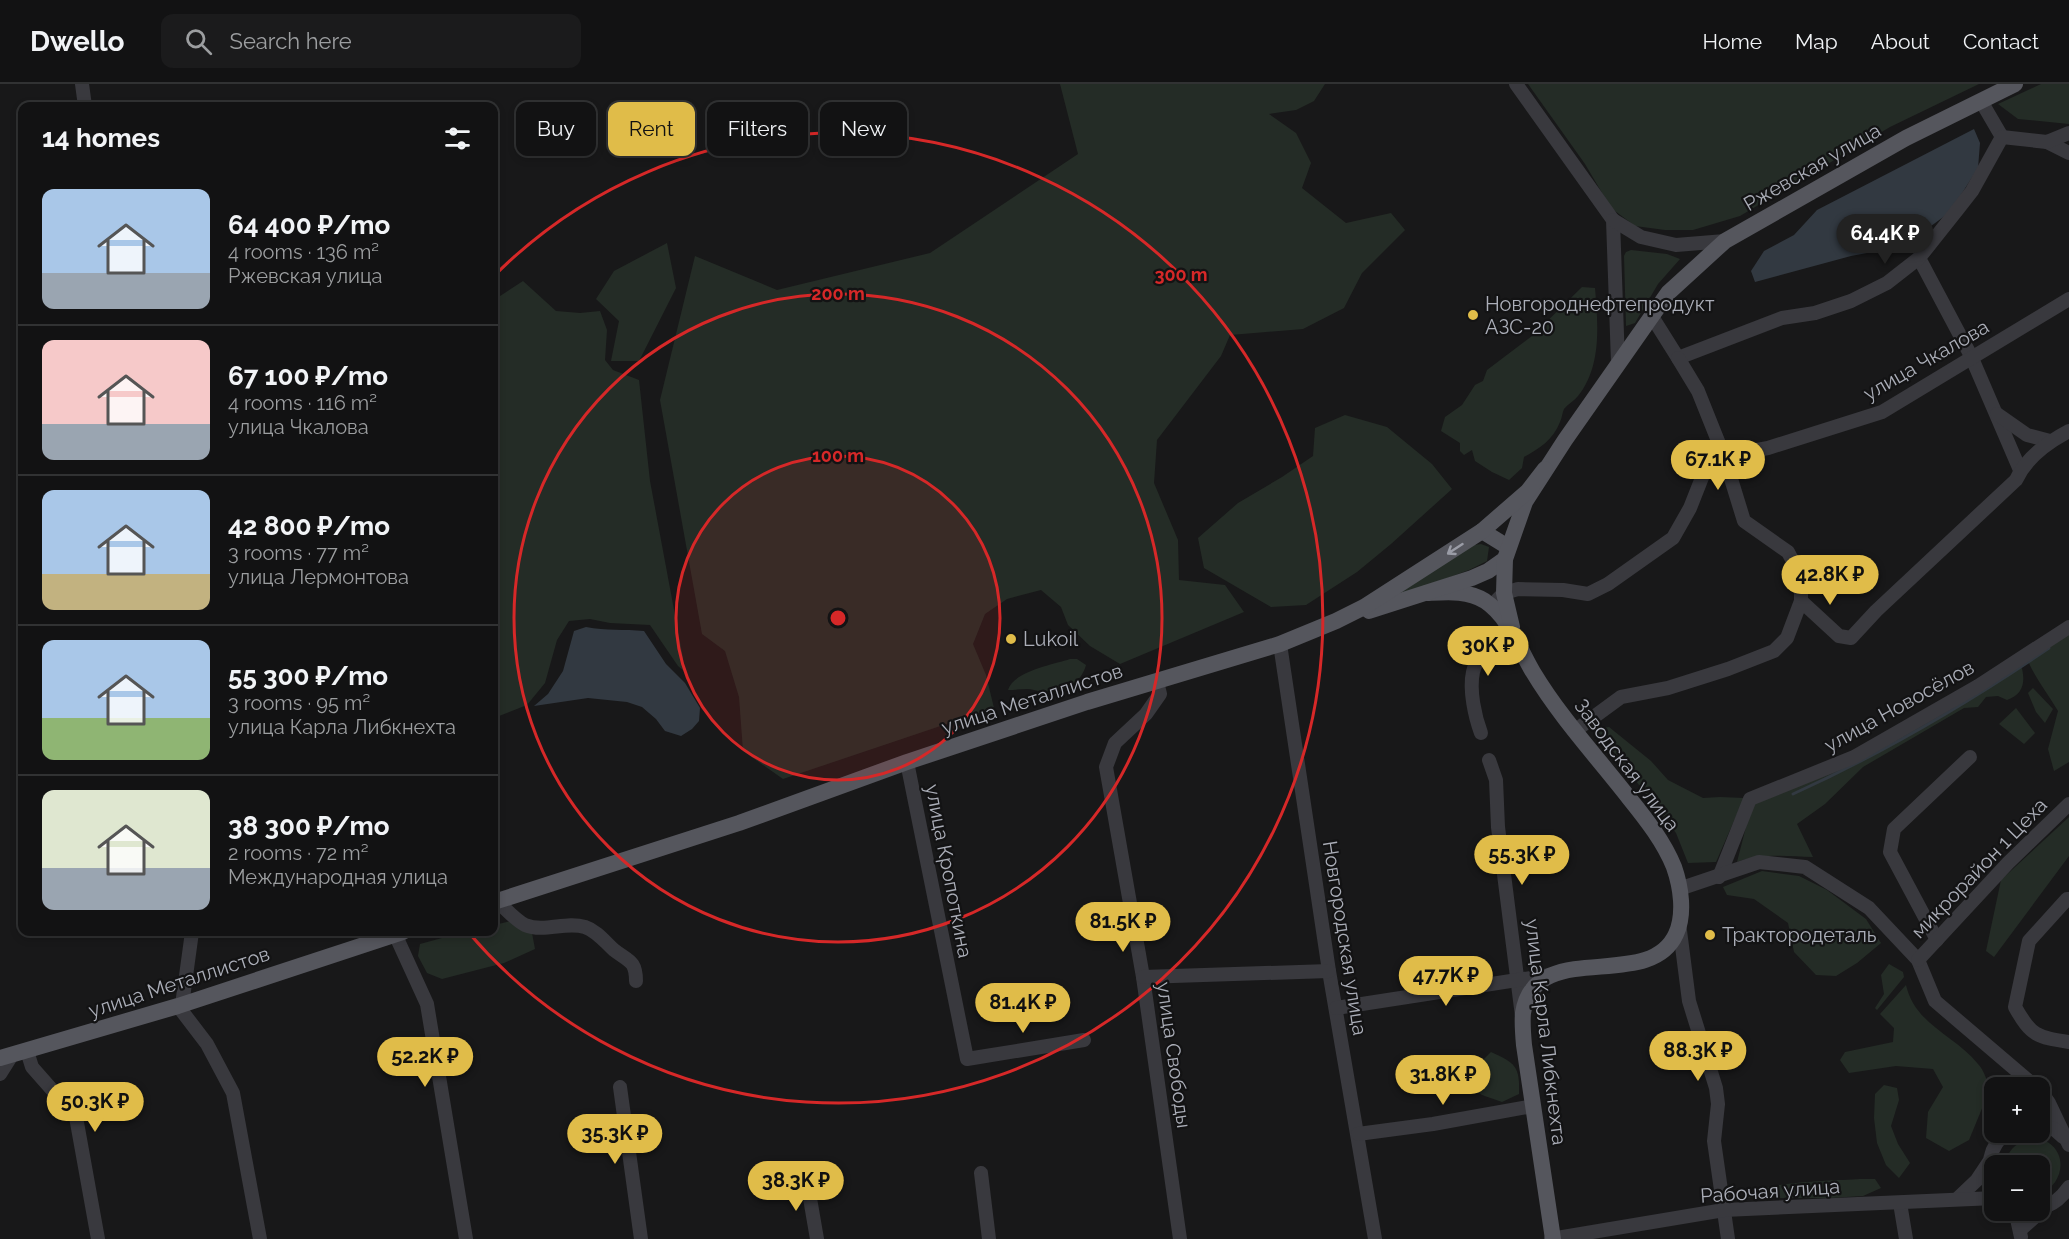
<!DOCTYPE html>
<meta charset="utf-8">
<style>
:root{--surface:#121213;--page:#1b1b1c;--text:#f1f3f6;--muted:#9c9ea0;--line:#313233;--accent:#e0bc49}
body{margin:0;font-family:Raleway,sans-serif;background:var(--page);color:var(--text);height:100vh;display:flex;flex-direction:column;font-size:22px;white-space:nowrap}
*{box-sizing:border-box;margin:0}
p{font-size:20px;color:var(--muted)}
.icon{flex:none;width:33px;height:33px;fill:none;stroke:currentColor;stroke-width:2;stroke-linecap:round;stroke-linejoin:round}
.map{position:relative;flex:1;overflow:hidden}
.panel{position:absolute;left:18px;top:18px;width:480px;height:834px;display:flex;flex-direction:column;background:var(--surface);border-radius:12px;box-shadow:0 3px 9px #0003,0 0 0 2px var(--line)}
.panel>*{flex:none}
.guide{position:absolute;left:516px;top:18px;width:570px;height:54px;display:flex;gap:12px}
.tools{position:absolute;left:1984px;top:993px;display:grid;gap:12px}
.tools a{display:grid;place-items:center;width:66px;height:66px;border-radius:12px;background:var(--surface);box-shadow:0 3px 9px #0003,0 0 0 2px var(--line);font-size:30px}
.price{position:absolute;translate:-50% -51px;padding:0 14px;border-radius:21px;background:var(--accent);color:#111;font-size:20px;line-height:39px;filter:drop-shadow(0 2px 3px #0008)}
.price::after{content:'';position:absolute;left:50%;top:36px;width:18px;height:14px;margin-left:-9px;background:inherit;clip-path:polygon(0 0,100% 0,50% 100%)}
.price.selected{background:#222;color:#fff}
ul{padding:0;list-style:none}
li{display:flex;align-items:center;gap:18px;height:150px;padding:0 24px}
li+li{border-top:2px solid var(--line)}
li span{display:grid;place-items:center;flex:none;width:168px;height:120px;border-radius:12px;color:#555}
li>.icon{margin-inline-start:auto}
span .icon{width:72px;height:72px;fill:#fffc;stroke-width:1}
li b{font-size:26px}
h2{display:flex;justify-content:space-between;align-items:center;height:72px;padding:0 24px;font-size:26px}
.pill{padding:0 21px;border-radius:12px;background:var(--surface);box-shadow:0 3px 9px #0003,0 0 0 2px var(--line);font-size:21px;line-height:54px}
.pill.selected{background:var(--accent);color:#111}
header{display:flex;align-items:center;gap:36px;box-sizing:border-box;height:84px;padding:0 30px;background:var(--surface);border-bottom:2px solid var(--line)}
header strong{font-size:28px}
nav{display:flex;gap:33px;margin-inline-start:auto;font-size:21px}
.search{width:420px;height:54px;background:var(--page);display:flex;align-items:center;gap:15px;box-sizing:border-box;padding:0 21px;border-radius:12px;color:var(--muted);font-size:22px}
.map>svg:first-child{display:block}
.green{fill:#242c26}
.water{fill:#323941}
.lines{fill:none;stroke-linecap:round;stroke-linejoin:round}
.stream{stroke:#323941;stroke-width:3}
.minor{stroke:#39393e;stroke-width:14}
.major{stroke:#55565d;stroke-width:16}
.oneway{stroke:#9a9ca6}
.ring{fill:none;stroke:#d62828;stroke-width:3}
.poi-dot{fill:#e0bc49;stroke:#131314;stroke-width:2}
.labels{text-anchor:middle;stroke-width:4.5;stroke-linejoin:round;paint-order:stroke}
.street-label{font-size:20px;fill:#abaeb8;stroke:#131314}
.poi-label{font-size:20px;fill:#abaeb8;stroke:#131314;text-anchor:start}
.centre{fill:#d62828;stroke:#131314;stroke-width:3}
.ring-label{font-size:18px;text-anchor:middle;font-weight:bold;fill:#d62828;stroke:#131314;stroke-width:4.5;stroke-linejoin:round;paint-order:stroke}
</style>
<header>
<strong>Dwello</strong>
<div class="search"><svg class="icon" aria-label="search" viewBox="0 0 24 24"><circle cx="10" cy="10" r="6"/><path d="M15 15l6 6"/></svg>Search here</div>
<nav><a>Home</a><a>Map</a><a>About</a><a>Contact</a></nav>
</header>
<div class="map">
<svg width="2069" height="1155" viewBox="0 0 2069 1155">
<rect width="100%" height="100%" fill="#181819"/>
<g class="green">
<polygon points="1060,0 1325,0 1314,17 1296,26 1269,30 1296,49 1311,79 1302,104 1346,139 1391,129 1405,146 1362,189 1344,224 1303,245 1230,251 1221,272 1157,356 1154,399 1178,456 1179,496 1225,501 1244,528 1120,580 1090,562 1068,541 1061,523 1041,506 1007,515 985,530 973,560 986,591 994,624 783,695 743,667 739,613 725,567 702,550 660,316 695,172 777,206 930,169 1078,70"/>
<polygon points="1528,0 1979,0 1890,43 1740,132 1693,146 1665,146 1635,142 1611,124 1585,80"/>
<polygon points="2041,0 2069,0 2069,40 2018,35 1998,20"/>
<polygon points="667,159 676,204 639,277 611,277 619,237 596,215 614,187"/>
<polygon points="1631,166 1667,170 1680,175 1658,200 1635,239 1626,242 1624,172 1626,168"/>
<polygon points="523,197 556,227 580,229 600,227 607,246 605,276 613,286 639,296 650,397 683,574 684,587 678,582 650,541 610,539 590,535 569,537 557,556 545,599 527,621 494,634 494,216"/>
<path d="M 1582,203 L 1595,204 C 1598,240 1602,282 1578,312 C 1574,317 1568,320 1564,325 C 1562,329 1562,334 1560,338 C 1553,356 1540,364 1524,373 L 1522,384 L 1509,396 L 1492,388 L 1475,377 L 1472,366 L 1464,371 L 1460,367 L 1460,359 L 1441,347 L 1445,333 L 1462,321 L 1475,301 L 1483,297 L 1487,286 L 1532,252 Z"/>
<polygon points="1345,331 1387,343 1432,380 1452,405 1391,460 1357,488 1306,521 1271,523 1204,484 1198,454 1238,419 1282,393 1313,372 1315,344"/>
<polygon points="1481,460 1489,463 1487,477 1469,486 1402,511 1401,507 1474,461"/>
<path d="M 2069,548 L 2069,678 L 2054,687 L 2048,665 L 2058,627 C 2048,610 2033,591 2027,574 Z"/>
<path d="M 1070,575 L 1077,575 L 1086,581 C 1081,601 1061,609 1041,607 C 1036,607 1032,605 1027,605 C 1020,605 1014,606 1008,606 C 1014,587 1052,581 1070,575 Z"/>
<path d="M 2020,578 C 2026,595 2025,610 2007,616 L 1998,612 L 1986,613 L 1978,623 L 1964,624 L 1863,683 L 1825,720 L 1797,740 L 1813,773 C 1787,772 1762,769 1737,778 L 1747,739 L 1756,717 L 1795,700 Z"/>
<polygon points="2033,604 2053,625 2045,639 2036,628 2028,609"/>
<polygon points="2016,624 2035,649 2024,660 1999,640"/>
<polygon points="1609,643 1651,677 1668,696 1703,714 1720,713 1744,714 1716,778 1688,779 1676,749 1596,645"/>
<polygon points="2069,733 2069,772 1994,873 1986,867 2001,796"/>
<polygon points="1762,787 1799,792 1827,806 1866,835 1881,859 1857,879 1836,892 1816,891 1794,868 1788,839 1754,815 1727,811 1723,803"/>
<polygon points="515,836 532,849 535,865 504,879 442,895 427,889 418,872 420,860 464,848 494,848 494,841"/>
<polygon points="1889,880 1903,888 1904,893 1877,926 1875,924 1884,910 1881,891"/>
<path d="M 1906,901 C 1915,941 1955,951 1978,980 C 1984,986 1987,997 1990,1005 L 1969,1056 L 1949,1067 L 1926,1054 L 1928,1028 L 1943,1003 L 1933,985 L 1896,982 L 1849,989 L 1840,976 L 1845,968 L 1893,958 L 1894,944 L 1880,930 Z"/>
<path d="M 1491,968 C 1515,979 1520,982 1519,1010 L 1502,1018 L 1482,1011 L 1468,1002 L 1479,980 Z"/>
<polygon points="1884,1001 1897,1004 1899,1016 1891,1042 1898,1060 1910,1079 1899,1094 1886,1081 1877,1059 1874,1034 1875,1010"/>
<path d="M 2035,1054 C 2039,1056 2046,1057 2049,1059 C 2069,1073 2061,1102 2040,1110 L 2040,1082 L 2006,1081 C 2007,1064 2019,1057 2035,1054 Z"/>
<path d="M 1860,1095 L 1875,1095 L 1881,1104 L 1863,1112 L 1831,1114 L 1740,1114 C 1762,1097 1830,1097 1860,1095 Z"/>
</g>
<g class="water">
<polygon points="1974,45 1980,59 1978,84 1950,128 1904,162 1851,172 1755,198 1751,187 1764,167 1794,151 1817,126"/>
<path d="M 586,543 C 606,547 624,545 644,547 L 666,580 L 685,599 L 700,624 L 699,637 L 692,645 L 681,652 L 665,647 L 656,635 L 642,623 L 627,618 L 588,614 L 534,622 L 548,610 L 563,587 L 574,547 Z"/>
</g>
<g class="lines">
<path class="stream" d="M 1793,710 C 1883,669 1968,619 2049,564"/>
<g class="minor">
<polyline points="82,0 85,22"/>
<polyline points="1516,0 1613,136 1618,279"/>
<polyline points="1981,17 2002,53"/>
<polyline points="2047,58 2069,69"/>
<polyline points="1613,136 1641,153 1676,161 1725,157"/>
<polyline points="1919,174 1971,272 2020,386"/>
<polyline points="1651,231 1678,274 1782,234 1815,229 1851,217 1887,199 1919,174 1958,125 1972,107 2002,53 2047,58 2069,49"/>
<polyline points="1678,274 1698,307 1724,372 1744,437 1788,468 1797,485 1801,501 1801,517"/>
<polyline points="1997,330 2027,351 2050,357"/>
<polyline points="1497,516 1504,509 1518,505 1563,506 1588,510 1608,500 1673,454 1690,424 1705,386 1724,372 1768,364 1882,328 2069,215"/>
<polyline points="1280,560 1329,887 1375,1155"/>
<polyline points="1157,598 1160,610 1146,630 1115,659 1106,683 1143,893 1180,1155"/>
<path d="M 1576,646 L 1621,613 L 1668,604 L 1728,585 L 1774,567 L 1787,554 L 1801,517 L 1839,552 L 1851,554 L 1876,527 L 2016,396 C 2026,374 2048,358 2069,347"/>
<path d="M 1481,649 C 1475,633 1469,606 1473,588 C 1476,573 1499,551 1511,540"/>
<polyline points="1489,676 1496,696 1498,743 1522,932"/>
<polyline points="907,678 967,975 1084,956"/>
<polyline points="1719,793 1750,715 1854,673 1978,602 2069,543"/>
<polyline points="1679,805 1759,778 1805,783 1869,824 1918,876 1935,917 2037,1004"/>
<path d="M 2069,815 L 2067,815 L 2029,857 L 2015,923 C 2031,952 2037,953 2069,958"/>
<path d="M 497,817 C 506,825 515,836 525,841 C 545,849 565,837 585,843 C 597,847 605,858 614,866 C 628,877 636,876 636,897"/>
<polyline points="1679,839 1689,917 1716,1004 1718,1020 1714,1057 1728,1155"/>
<polyline points="395,850 427,920 466,1155"/>
<polyline points="1937,856 1890,768 1894,745 1970,673"/>
<polyline points="1918,876 2008,779 2069,720"/>
<polyline points="1143,893 1329,887"/>
<polyline points="182,921 192,848"/>
<polyline points="178,922 207,960 233,1009 260,1155"/>
<polyline points="1336,924 1550,891"/>
<polyline points="27,967 32,983 76,1033 98,1155"/>
<polyline points="0,990 12,971"/>
<polyline points="620,1003 641,1155"/>
<polyline points="2040,1006 2049,1019 2069,1061"/>
<polyline points="2040,1040 2054,1045 2063,1053"/>
<polyline points="1358,1050 1433,1040 1533,1022"/>
<polyline points="981,1089 989,1155"/>
<polyline points="807,1097 817,1155"/>
<path d="M 1995,1103 C 1985,1084 1989,1062 2007,1048"/>
<polyline points="1957,1115 1977,1096 1989,1078"/>
<polyline points="1900,1119 1906,1155"/>
<path d="M 2040,1124 C 2052,1122 2062,1113 2069,1103"/>
<polyline points="2015,1126 2021,1153"/>
<polyline points="2020,1146 2046,1123"/>
<polyline points="1551,1155 1724,1126 1995,1114"/>
</g>
<g class="major">
<polyline points="1482,447 1508,463"/>
<path d="M 1427,509 C 1447,508 1468,506 1485,517 C 1510,534 1518,563 1533,588 C 1560,633 1597,673 1629,714 C 1646,735 1664,758 1674,783 C 1681,803 1685,830 1676,850 C 1649,910 1535,852 1523,929 C 1522,939 1523,950 1524,961 L 1553,1155"/>
<polyline points="1369,527 1472,494 1488,487 1505,475"/>
<polyline points="1512,543 1504,509 1505,475 1525,418 1565,356 1668,209 1725,157 1906,54 2015,0"/>
<polyline points="494,818 739,739 907,678 1087,618 1280,560 1336,537 1364,523 1482,447 1528,407 1545,385"/>
<polyline points="0,974 178,922 403,848"/>
</g>
</g>
<defs><path id="oneway-shaft" d="M-6 0H5M1.5-3L5.5 0L1.5 3" fill="none" stroke-width="1.6" stroke-linecap="round" stroke-linejoin="round" transform="scale(1.5)"/></defs>
<use class="oneway" href="#oneway-shaft" transform="translate(1455 465) rotate(147)"/>
<circle cx="838" cy="534" r="162" fill="#d62828" fill-opacity=".12"/>
<g class="ring">
<circle cx="838" cy="534" r="162"/>
<circle cx="838" cy="534" r="324"/>
<path d="M495 191A485 485 0 1 1 469 849"/>
</g>
<g class="poi-dot">
<circle cx="1473" cy="231" r="6"/>
<circle cx="1011" cy="555" r="6"/>
<circle cx="1710" cy="851" r="6"/>
</g>
<g class="labels">
<g class="street-label">
<text transform="translate(1812 83) rotate(-30)" y="7">Ржевская улица</text>
<text transform="translate(1926 276) rotate(-30)" y="7">улица Чкалова</text>
<text transform="translate(1032 615) rotate(-18)" y="7">улица Металлистов</text>
<text transform="translate(1899 622) rotate(-29)" y="7">улица Новосёлов</text>
<text transform="translate(1627 681) rotate(53)" y="7">Заводская улица</text>
<text transform="translate(1979 784) rotate(-46)" y="7">микрорайон 1 Цеха</text>
<text transform="translate(949 787) rotate(79)" y="7">улица Кропоткина</text>
<text transform="translate(1345 854) rotate(81)" y="7">Новгородская улица</text>
<text transform="translate(179 898) rotate(-18)" y="7">улица Металлистов</text>
<text transform="translate(1546 948) rotate(83)" y="7">улица Карла Либкнехта</text>
<text transform="translate(1174 971) rotate(82)" y="7">улица Свободы</text>
<text transform="translate(1770 1107) rotate(-4)" y="7">Рабочая улица</text>
</g>
<g class="poi-label">
<text x="1485" y="227">Новгороднефтепродукт<tspan x="1485" dy="23">АЗС-20</tspan></text>
<text x="1023" y="562">Lukoil</text>
<text x="1722" y="858">Трактородеталь</text>
</g>
</g>
<circle cx="838" cy="534" r="9" class="centre"/>
<g class="ring-label">
<text x="1181" y="197">300 m</text>
<text x="838" y="216">200 m</text>
<text x="838" y="378">100 m</text>
</g>
</svg>
<div class="tools">
<a>+</a>
<a>−</a>
</div>
<b class="price selected" style="left:1885px;top:181px">64.4K ₽</b>
<b class="price" style="left:1718px;top:407px">67.1K ₽</b>
<b class="price" style="left:1830px;top:522px">42.8K ₽</b>
<b class="price" style="left:1488px;top:593px">30K ₽</b>
<b class="price" style="left:1522px;top:802px">55.3K ₽</b>
<b class="price" style="left:1123px;top:869px">81.5K ₽</b>
<b class="price" style="left:1446px;top:923px">47.7K ₽</b>
<b class="price" style="left:1023px;top:950px">81.4K ₽</b>
<b class="price" style="left:1698px;top:998px">88.3K ₽</b>
<b class="price" style="left:425px;top:1004px">52.2K ₽</b>
<b class="price" style="left:1443px;top:1022px">31.8K ₽</b>
<b class="price" style="left:95px;top:1049px">50.3K ₽</b>
<b class="price" style="left:615px;top:1081px">35.3K ₽</b>
<b class="price" style="left:796px;top:1128px">38.3K ₽</b>
<div class="guide">
<a class="pill">Buy</a>
<a class="pill selected">Rent</a>
<a class="pill">Filters</a>
<a class="pill">New</a>
</div>
<section class="panel">
<h2>14 homes<svg class="icon" aria-label="filters" viewBox="0 0 24 24"><path d="M4 7h16M4 17h16"/><circle cx="9" cy="7" r="2"/><circle cx="15" cy="17" r="2"/></svg></h2>
<ul>
<li><span style="background:linear-gradient(#a9c7e8 70%,#9aa5b1 0)"><svg class="icon" aria-label="home" viewBox="0 0 24 24"><path d="M3 11l9-7 9 7M6 9v11h12V9"/></svg></span><div><b>64 400 ₽/mo</b><p>4 rooms · 136 m²</p><p>Ржевская улица</p></div></li>
<li><span style="background:linear-gradient(#f6c9c9 70%,#9aa5b1 0)"><svg class="icon" aria-label="home" viewBox="0 0 24 24"><path d="M3 11l9-7 9 7M6 9v11h12V9"/></svg></span><div><b>67 100 ₽/mo</b><p>4 rooms · 116 m²</p><p>улица Чкалова</p></div></li>
<li><span style="background:linear-gradient(#a9c7e8 70%,#c2b280 0)"><svg class="icon" aria-label="home" viewBox="0 0 24 24"><path d="M3 11l9-7 9 7M6 9v11h12V9"/></svg></span><div><b>42 800 ₽/mo</b><p>3 rooms · 77 m²</p><p>улица Лермонтова</p></div></li>
<li><span style="background:linear-gradient(#a9c7e8 65%,#8fb573 0)"><svg class="icon" aria-label="home" viewBox="0 0 24 24"><path d="M3 11l9-7 9 7M6 9v11h12V9"/></svg></span><div><b>55 300 ₽/mo</b><p>3 rooms · 95 m²</p><p>улица Карла Либкнехта</p></div></li>
<li><span style="background:linear-gradient(#dfe7d0 65%,#9aa5b1 0)"><svg class="icon" aria-label="home" viewBox="0 0 24 24"><path d="M3 11l9-7 9 7M6 9v11h12V9"/></svg></span><div><b>38 300 ₽/mo</b><p>2 rooms · 72 m²</p><p>Международная улица</p></div></li>
</ul>
</section>
</div>
